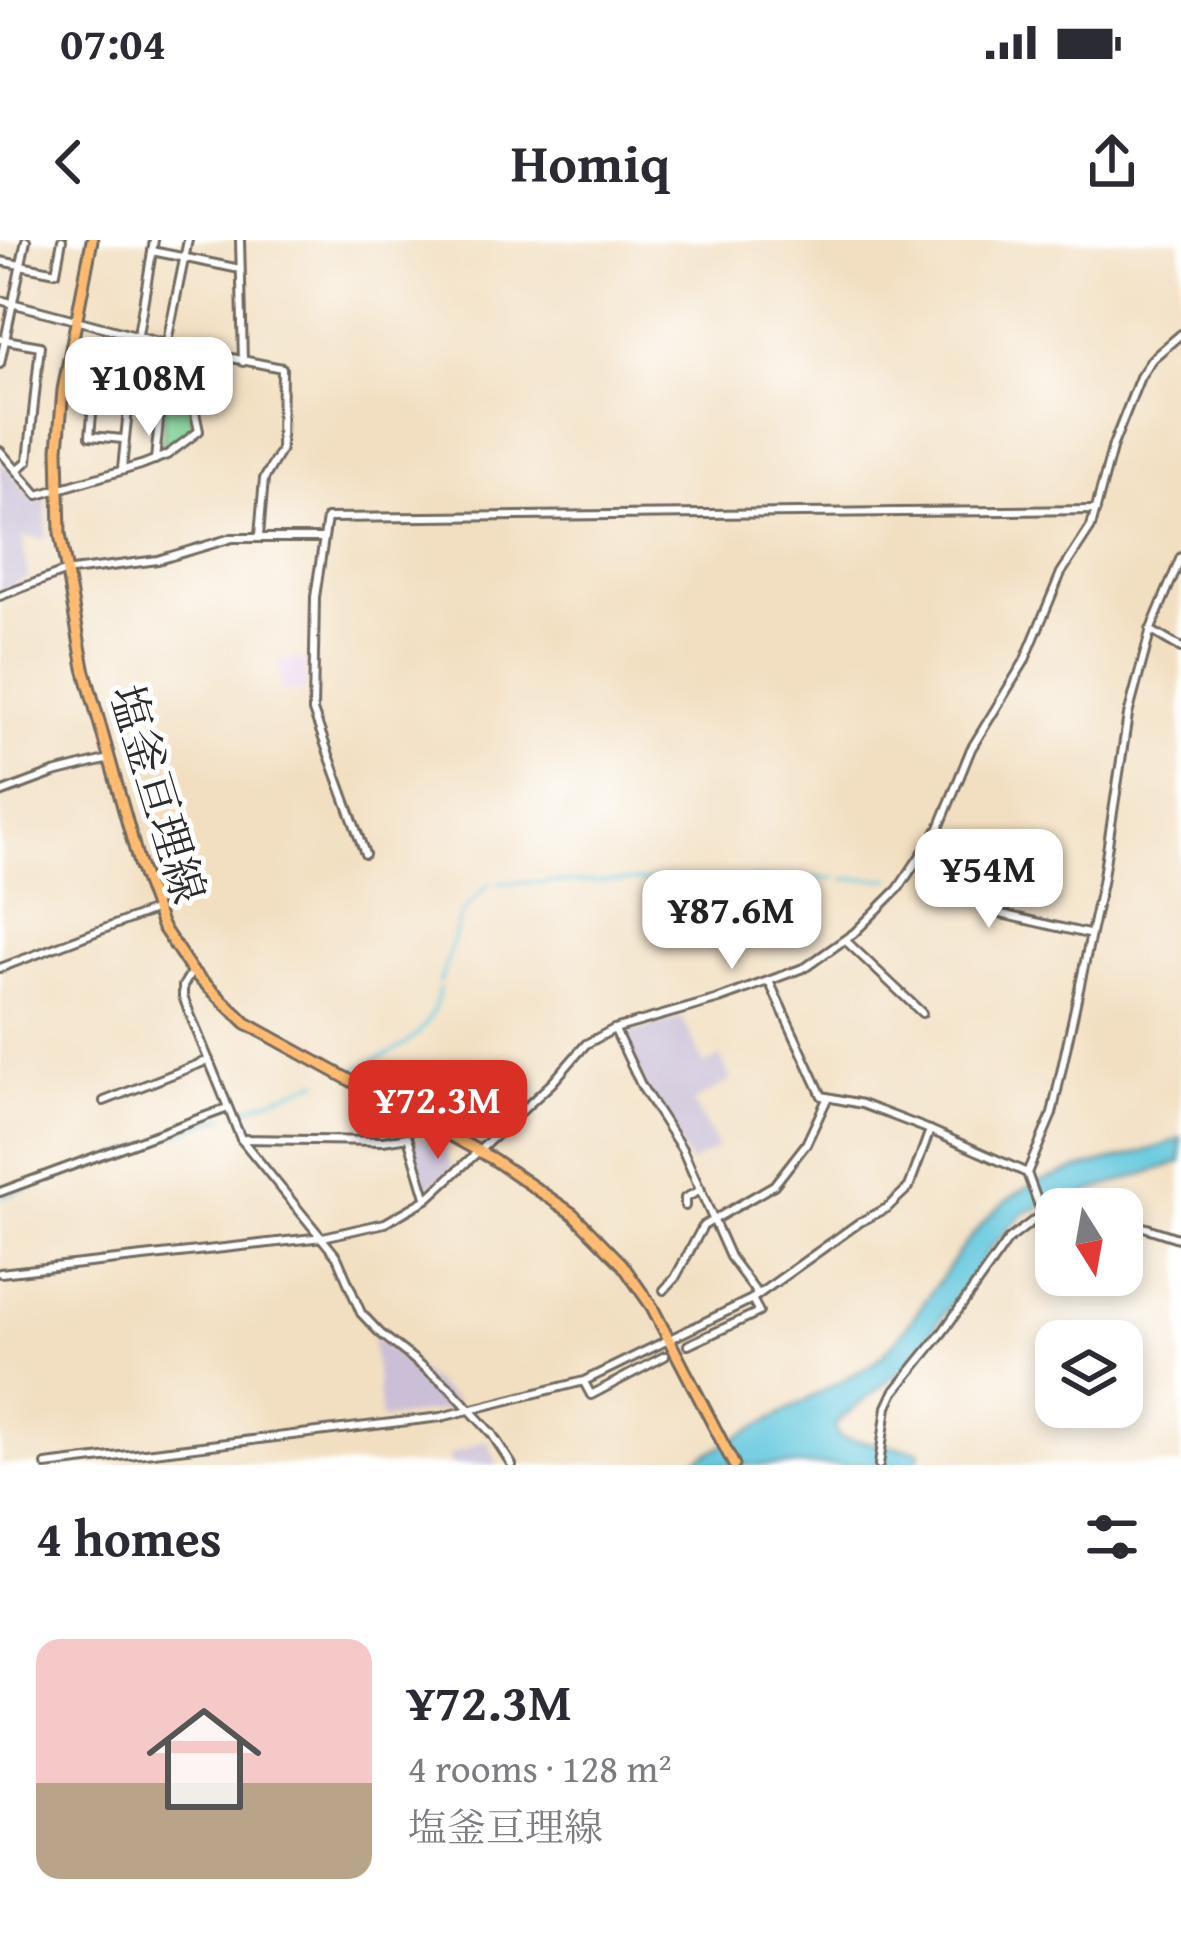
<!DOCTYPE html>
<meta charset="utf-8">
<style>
:root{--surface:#fff;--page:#f2f2f3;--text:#2b2b33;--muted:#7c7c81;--accent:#d93025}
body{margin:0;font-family:"Gentium Book Plus","Noto Serif JP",serif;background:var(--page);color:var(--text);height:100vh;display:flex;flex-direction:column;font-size:45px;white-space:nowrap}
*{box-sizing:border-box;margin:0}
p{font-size:39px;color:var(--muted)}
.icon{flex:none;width:66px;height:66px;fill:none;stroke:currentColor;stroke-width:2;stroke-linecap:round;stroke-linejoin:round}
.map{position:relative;height:1225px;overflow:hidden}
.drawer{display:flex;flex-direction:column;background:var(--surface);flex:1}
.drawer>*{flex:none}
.needle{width:78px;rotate:169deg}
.tools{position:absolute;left:1035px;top:948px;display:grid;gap:24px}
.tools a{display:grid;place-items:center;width:108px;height:108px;border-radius:24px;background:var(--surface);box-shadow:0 6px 18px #0003;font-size:60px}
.price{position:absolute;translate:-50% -102px;padding:0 27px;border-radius:24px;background:#fff;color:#222;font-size:39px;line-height:78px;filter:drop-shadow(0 3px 6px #0008)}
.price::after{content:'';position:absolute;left:50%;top:72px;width:36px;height:27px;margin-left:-18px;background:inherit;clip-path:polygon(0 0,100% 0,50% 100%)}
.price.on{background:var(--accent);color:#fff}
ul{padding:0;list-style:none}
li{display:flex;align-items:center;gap:36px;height:300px;padding:0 36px}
li span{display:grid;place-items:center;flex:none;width:336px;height:240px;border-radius:24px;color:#555}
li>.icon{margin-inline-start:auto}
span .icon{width:144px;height:144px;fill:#fffc;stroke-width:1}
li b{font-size:51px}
h2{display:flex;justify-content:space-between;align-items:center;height:144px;padding:0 36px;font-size:51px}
.status{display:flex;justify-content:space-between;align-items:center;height:84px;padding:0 60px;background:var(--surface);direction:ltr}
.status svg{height:33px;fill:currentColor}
header{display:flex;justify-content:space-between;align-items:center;height:156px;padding:0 36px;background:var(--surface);font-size:54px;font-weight:600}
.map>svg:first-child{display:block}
.built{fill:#ead1ec}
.industrial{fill:#cabfd6}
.green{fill:#76cb8e;stroke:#507b5c;stroke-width:3}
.water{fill:#5fc6dc;stroke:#457884;stroke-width:3}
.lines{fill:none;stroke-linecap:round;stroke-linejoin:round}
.stream{stroke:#5fc6dc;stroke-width:3}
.minor-casing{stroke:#716a60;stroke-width:12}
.major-casing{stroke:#716a60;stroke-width:15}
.minor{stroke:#fff;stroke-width:6}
.major{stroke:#ffbb71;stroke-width:9}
.labels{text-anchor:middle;stroke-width:10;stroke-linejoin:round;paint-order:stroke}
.street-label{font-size:45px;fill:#2b2b2b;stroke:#fff}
</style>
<div class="status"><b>07:04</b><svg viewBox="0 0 49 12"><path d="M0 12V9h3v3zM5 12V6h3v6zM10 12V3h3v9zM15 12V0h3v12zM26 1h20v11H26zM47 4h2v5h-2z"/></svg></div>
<header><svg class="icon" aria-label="back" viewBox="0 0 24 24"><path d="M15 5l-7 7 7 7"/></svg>Homiq<svg class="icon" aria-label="share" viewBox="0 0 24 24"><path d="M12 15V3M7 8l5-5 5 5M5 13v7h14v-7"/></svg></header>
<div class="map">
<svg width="1181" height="1225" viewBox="0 0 1181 1225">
<rect width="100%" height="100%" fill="#fff"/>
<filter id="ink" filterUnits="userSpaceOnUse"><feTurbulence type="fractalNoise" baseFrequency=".00833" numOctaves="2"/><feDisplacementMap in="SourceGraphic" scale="24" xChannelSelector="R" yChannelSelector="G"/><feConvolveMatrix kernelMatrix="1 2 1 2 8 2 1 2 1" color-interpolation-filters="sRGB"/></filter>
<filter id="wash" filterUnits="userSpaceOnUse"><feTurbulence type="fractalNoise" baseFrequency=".004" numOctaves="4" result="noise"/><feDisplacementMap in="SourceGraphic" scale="48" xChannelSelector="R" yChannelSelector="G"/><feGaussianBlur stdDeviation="2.7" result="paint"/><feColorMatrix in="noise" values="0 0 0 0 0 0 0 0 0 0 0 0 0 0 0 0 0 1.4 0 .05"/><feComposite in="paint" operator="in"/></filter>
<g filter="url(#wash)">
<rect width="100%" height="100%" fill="#f2dfc1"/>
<polygon class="built" points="305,419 306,450 281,451 280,420"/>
<g class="industrial">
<polygon points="0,223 5,224 33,258 46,259 47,299 23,297 28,338 0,351"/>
<polygon points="682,777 704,825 720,817 732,840 693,862 718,908 690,923 653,863 619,796"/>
<polygon points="428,898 445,907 452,929 426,949 412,901"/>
<polygon points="372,1095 457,1161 451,1169 381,1179"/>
<polygon points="487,1200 498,1225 451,1225 449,1215"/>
</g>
<polygon class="green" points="169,146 188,155 195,191 162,214 164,149"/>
<path class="water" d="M 1181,898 L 1181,922 L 1025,972 L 994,1004 L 908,1124 L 836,1183 L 835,1191 L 841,1198 L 920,1211 L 917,1225 L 686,1225 L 873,1124 C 926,1076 958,992 1015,955 C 1058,926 1131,921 1181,898 Z"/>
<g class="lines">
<g class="stream">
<polyline points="844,639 891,639"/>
<polyline points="499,643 835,638"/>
<polyline points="440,742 461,674 490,643"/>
<path d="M 355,829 C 395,811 432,798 439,749"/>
<polyline points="237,872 319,841"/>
<polyline points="0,958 225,876"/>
</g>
</g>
</g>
<g filter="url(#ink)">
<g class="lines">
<g class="minor-casing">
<g id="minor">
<polyline points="240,0 243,122"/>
<polyline points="152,11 240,29"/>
<polyline points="0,21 56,32 62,0"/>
<polyline points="0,60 181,108 282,128 281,210 264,239 259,296"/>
<polyline points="0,99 40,106 28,221 17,230"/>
<polyline points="167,102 188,0"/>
<polyline points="0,124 26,0"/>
<polyline points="123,199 90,196 97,120 190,150"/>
<polyline points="0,211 38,255 141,225 167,215 199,191 181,108"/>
<polyline points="155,220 163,141"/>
<polyline points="122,229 132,130 154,0"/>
<polyline points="0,356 64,332 158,320 232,298 322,298"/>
<polyline points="1150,390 1181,408"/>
<polyline points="0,553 54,533 109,519"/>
<polyline points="365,614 313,471 315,357 327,278 1096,270"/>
<polyline points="921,618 974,659 1001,674 1088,694"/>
<polyline points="845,700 922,773"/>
<polyline points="0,728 154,670"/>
<polyline points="192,731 183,746 183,757 241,899 337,1017 361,1073 380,1093 449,1147 492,1194 512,1225"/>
<polyline points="769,741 822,856 862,864 930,890"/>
<polyline points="615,790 642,847 682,909 730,1017 758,1055"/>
<polyline points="104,861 209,820"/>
<polyline points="241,899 383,901 408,897 426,957"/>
<polyline points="1027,933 1052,874 1102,643 1128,475 1151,389 1181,317"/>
<polyline points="0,952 228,868"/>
<polyline points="685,966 685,958 701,950"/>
<polyline points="1060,969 1077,969"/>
<polyline points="1122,980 1181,999"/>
<polyline points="0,1033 323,997 385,983 427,959 552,843 586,804 614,789 719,759 806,727 854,693 898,649 939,588 971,509 1024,422 1061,333 1091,287 1113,205 1140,137 1152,119 1181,94"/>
<polyline points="664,1050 675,1038 703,986 774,945 806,904 827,859"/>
<polyline points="688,1105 759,1072 752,1059"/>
<polyline points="584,1142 591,1155 665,1116"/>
<polyline points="46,1225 441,1177 584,1141 752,1059 860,982 887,968 909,947 930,890 1027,933 1042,974"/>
<polyline points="879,1225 887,1167 894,1152 942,1093 1008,1000 1042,974 1056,970"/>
</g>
</g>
<g class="major-casing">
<polyline id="major" points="92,0 63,150 58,209 60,294 84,428 139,624 162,686 192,731 246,783 493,919 573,974 622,1024 652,1067 734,1225"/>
</g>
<use href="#minor" class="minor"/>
<use href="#major" class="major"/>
</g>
</g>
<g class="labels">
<g class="street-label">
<text transform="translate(158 554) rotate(73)" y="16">塩釜亘理線</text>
</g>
</g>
</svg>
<div class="tools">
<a><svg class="needle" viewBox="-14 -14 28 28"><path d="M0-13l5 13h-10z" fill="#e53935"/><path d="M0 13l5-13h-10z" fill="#7c7c81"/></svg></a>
<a><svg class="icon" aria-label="layers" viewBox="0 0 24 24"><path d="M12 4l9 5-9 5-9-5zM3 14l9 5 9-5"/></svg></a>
</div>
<b class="price" style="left:149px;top:199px">¥108M</b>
<b class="price" style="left:989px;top:691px">¥54M</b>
<b class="price" style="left:732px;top:732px">¥87.6M</b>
<b class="price on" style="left:438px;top:922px">¥72.3M</b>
</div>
<section class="drawer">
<h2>4 homes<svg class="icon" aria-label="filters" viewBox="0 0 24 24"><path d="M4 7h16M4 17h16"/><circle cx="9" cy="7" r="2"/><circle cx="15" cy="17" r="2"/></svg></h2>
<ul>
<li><span style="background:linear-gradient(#f6c9c9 60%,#b9a48a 0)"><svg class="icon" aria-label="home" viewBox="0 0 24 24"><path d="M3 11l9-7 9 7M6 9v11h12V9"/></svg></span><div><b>¥72.3M</b><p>4 rooms · 128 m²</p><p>塩釜亘理線</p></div></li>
</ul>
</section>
